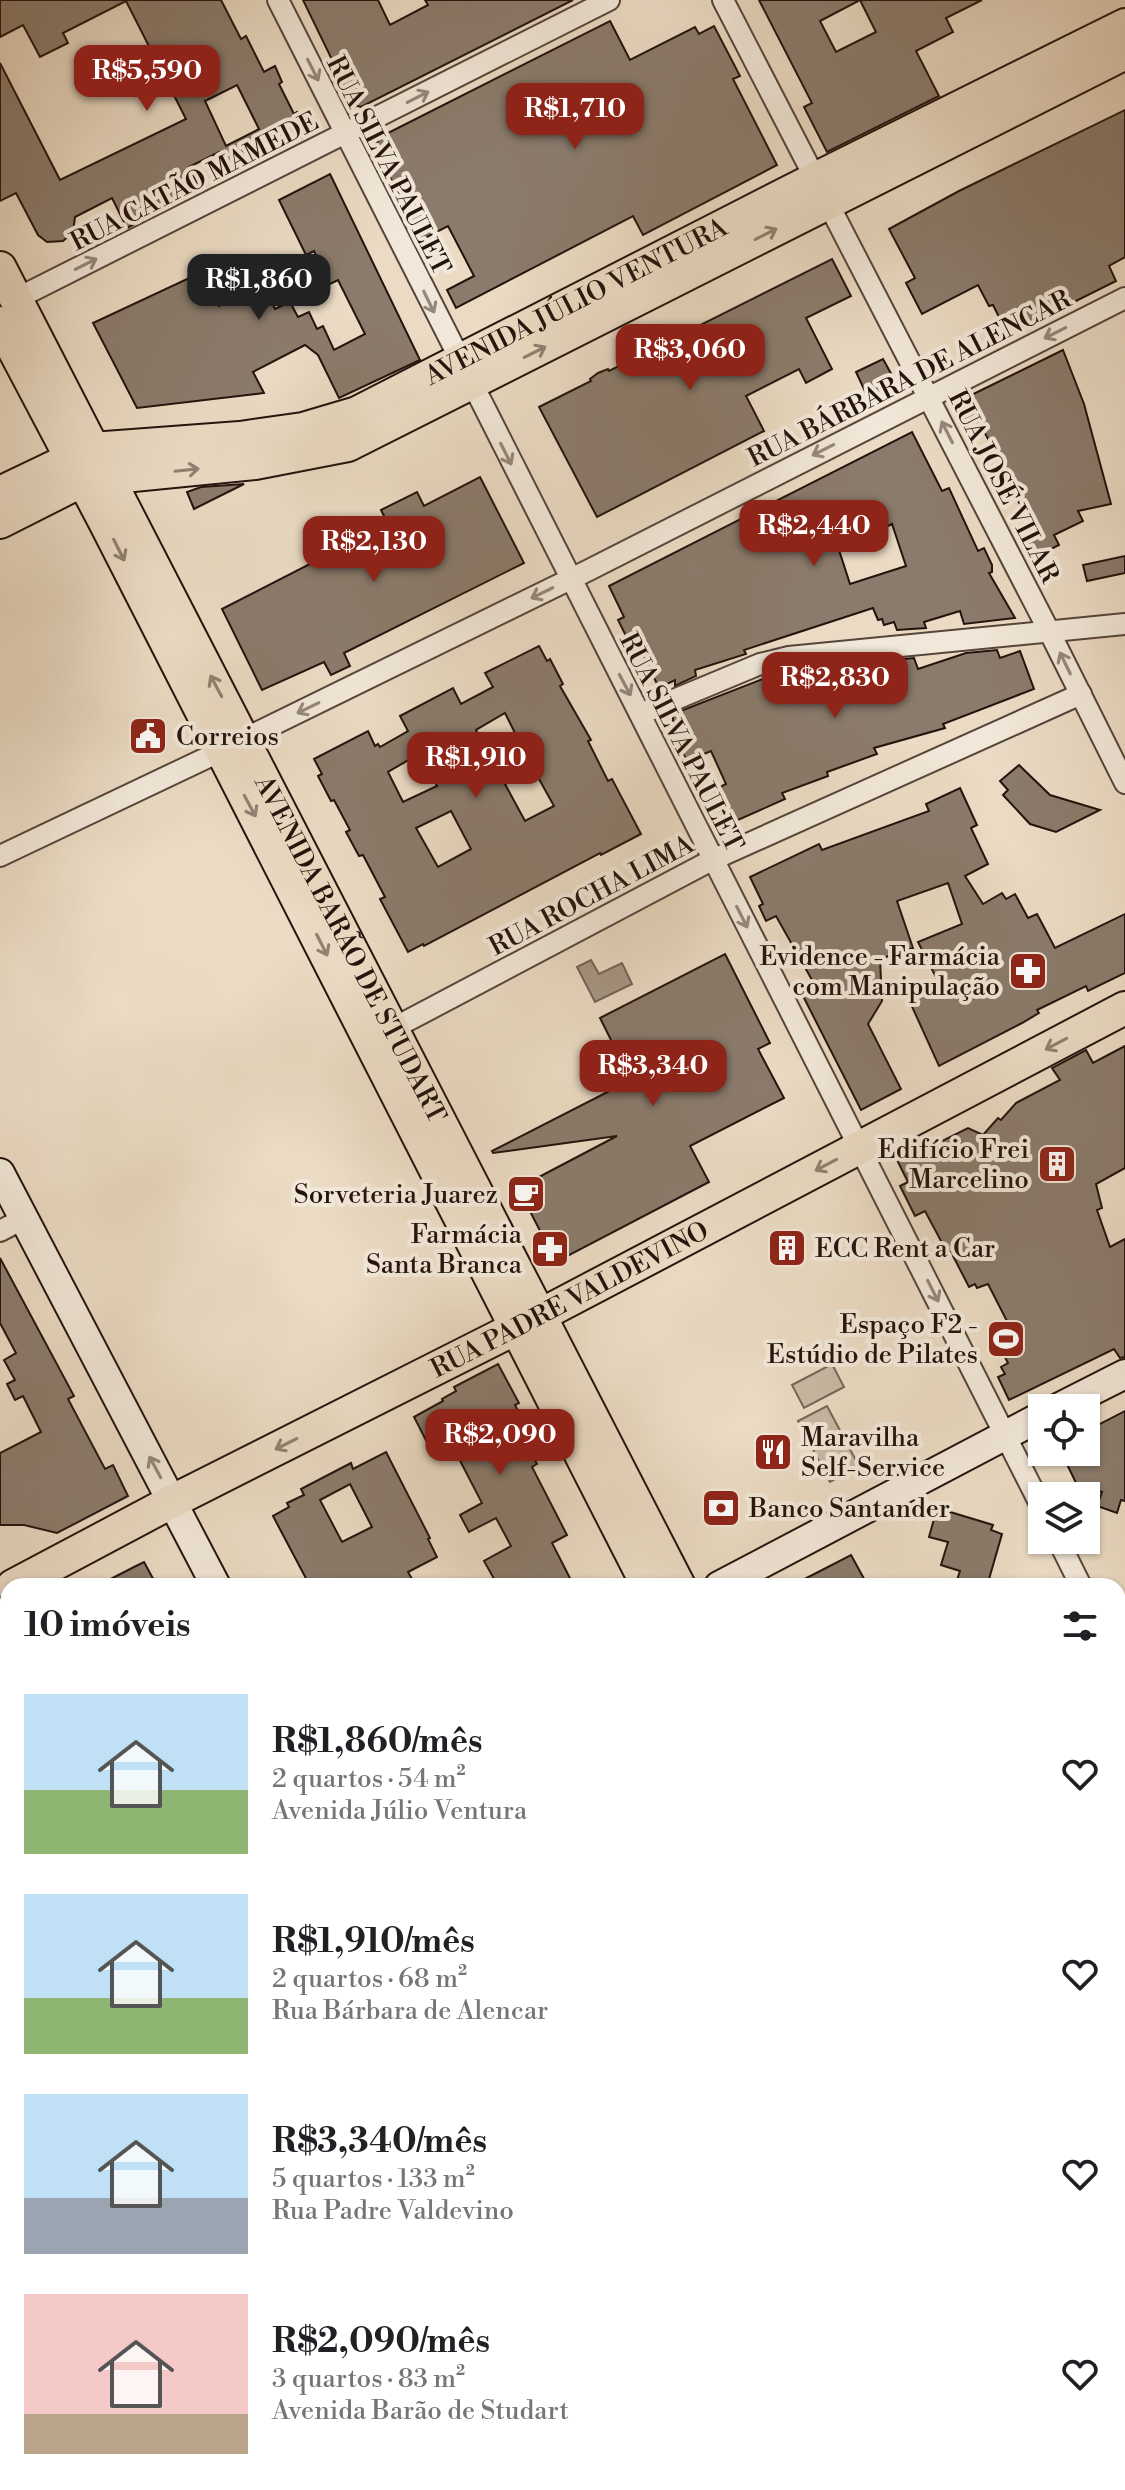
<!DOCTYPE html>
<html lang="pt">
<meta charset="utf-8">
<style>
:root{--surface:#fff;--page:#f6f6f6;--text:#202124;--muted:#757577;--accent:#8f2418}
body{margin:0;font-family:"Libre Bodoni",serif;background:var(--page);color:var(--text);height:100vh;display:flex;flex-direction:column;font-size:30px;white-space:nowrap}
*{box-sizing:border-box;margin:0}
p{font-size:26px;color:var(--muted)}
.icon{flex:none;width:44px;height:44px;fill:none;stroke:currentColor;stroke-width:2;stroke-linecap:round;stroke-linejoin:round}
.map{position:relative;flex:1;overflow:hidden}
.side{position:absolute;left:0px;top:1578px;width:1126px;height:912px;display:flex;flex-direction:column;background:var(--surface);border-radius:24px 24px 0 0;box-shadow:0 2px 6px #0004}
.side>*{flex:none}
.buttons{position:absolute;left:1028px;top:1394px;display:grid;gap:16px}
.buttons a{display:grid;place-items:center;width:72px;height:72px;border-radius:0px;background:var(--surface);box-shadow:0 2px 6px #0004;font-size:40px}
.price{position:absolute;translate:-50% -68px;padding:0 18px;border-radius:16px;background:var(--accent);color:#fff;font-size:26px;line-height:52px;filter:drop-shadow(0 2px 4px #0008)}
.price::after{content:'';position:absolute;left:50%;top:48px;width:24px;height:18px;margin-left:-12px;background:inherit;clip-path:polygon(0 0,100% 0,50% 100%)}
.price.selected{background:#222;color:#fff}
ul{padding:0;list-style:none}
li{display:flex;align-items:center;gap:24px;height:200px;padding:0 24px}
li span{display:grid;place-items:center;flex:none;width:224px;height:160px;border-radius:0px;color:#555}
li>.icon{margin-inline-start:auto}
span .icon{width:96px;height:96px;fill:#fffc;stroke-width:1}
li b{font-size:34px}
h2{display:flex;justify-content:space-between;align-items:center;height:96px;padding:0 24px;font-size:34px}
.map>svg:first-child{display:block}
.green{fill:#c9b9a5;stroke:#766659;stroke-width:2}
.water{fill:#a79786;stroke:#736256;stroke-width:2}
.building{fill:#8b7b6c;stroke:#24130d;stroke-width:2;fill-rule:evenodd}
.lines{fill:none;stroke-linecap:round;stroke-linejoin:round}
.street-casing{stroke:#56453b;stroke-width:24}
.secondary-casing{stroke:#24130d;stroke-width:32}
.primary-casing{stroke:#24130d;stroke-width:36}
.street{stroke:#f2e8d9;stroke-width:20}
.secondary{stroke:#f2e8d9;stroke-width:28}
.primary{stroke:#ebdbc4;stroke-width:32}
.oneway{stroke:#95887d}
.oneway2{stroke:#918172}
.labels{text-anchor:middle;stroke-width:8;stroke-linejoin:round;paint-order:stroke}
.street-label{font-size:26px;fill:#24130d;stroke:#f2e8d9}
.poi-label{font-size:26px;fill:#24130d;stroke:#f2e8d9;text-anchor:end}
</style>
<div class="map">
<svg width="1125" height="2490" viewBox="0 0 1125 2490">
<rect width="100%" height="100%" fill="#ebdbc4"/>
<filter id="stains"><feTurbulence type="fractalNoise" baseFrequency=".0025" numOctaves="4"/><feColorMatrix values="0 0 0 0 .2 0 0 0 0 .09 0 0 0 0 .02 0 0 0 .5 -.17"/></filter>
<radialGradient id="worn" r=".72"><stop offset=".6" stop-color="#630" stop-opacity="0"/><stop offset="1" stop-color="#630" stop-opacity=".3"/></radialGradient>
<g class="green">
<polygon points="832,1364 844,1387 804,1408 792,1385"/>
<polygon points="827,1406 859,1466 830,1482 798,1421"/>
</g>
<polygon class="water" points="591,960 599,974 622,963 632,984 595,1002 577,967"/>
<g class="building">
<path d="M 0,0 L 221,0 L 241,39 L 246,36 L 264,72 L 275,66 L 282,82 L 279,84 L 294,114 L 297,112 L 309,134 L 230,173 L 219,152 L 189,167 L 200,188 L 127,228 L 112,198 L 75,217 L 73,232 L 63,241 L 47,242 L 38,235 L 16,193 L 0,201 L 0,63 L 60,180 L 186,119 L 126,1 L 63,33 L 68,43 L 40,57 L 23,25 L 0,37 ZM 237,85 L 259,129 L 226,146 L 205,101 Z"/>
<polygon points="303,0 378,0 390,25 428,5 425,0 573,0 361,107 354,105"/>
<path d="M 759,0 L 982,0 L 946,18 L 953,32 L 916,51 L 939,96 L 827,152 L 804,107 L 812,103 ZM 860,0 L 876,32 L 836,52 L 820,21 Z"/>
<polygon points="610,21 630,60 695,27 699,34 714,26 740,76 733,79 777,165 643,235 633,216 456,308 447,290 474,276 448,226 421,240 375,147 380,137"/>
<polygon points="1125,110 1125,257 1109,266 1116,281 1018,330 1012,316 1001,321 993,305 989,306 978,285 922,314 906,283 915,278 889,229 959,191"/>
<polygon points="330,174 420,360 339,398 318,355 305,345 253,372 264,393 137,408 93,323 202,272 219,306 263,285 275,309 290,302 298,317 309,312 317,329 323,326 334,350 365,334 338,280 330,284 314,251 306,255 279,200"/>
<polygon points="832,259 851,296 806,318 832,369 806,383 799,369 746,396 764,431 597,517 539,407 591,381 590,379 598,373 608,369 609,371"/>
<polygon points="1063,350 1084,404 1111,504 1078,511 1083,521 1054,535 1059,545 1033,558 1022,536 1033,530 1011,487 1014,486 981,426 969,432 955,403"/>
<polygon points="883,359 894,379 893,391 870,402 856,372"/>
<path d="M 912,432 L 942,491 L 949,488 L 978,551 L 984,548 L 992,565 L 992,572 L 989,573 L 1015,618 L 964,624 L 960,611 L 924,622 L 926,628 L 897,630 L 894,622 L 884,625 L 882,619 L 878,620 L 873,608 L 744,650 L 746,654 L 695,670 L 696,676 L 675,686 L 675,680 L 659,688 L 636,641 L 630,644 L 618,620 L 624,617 L 609,586 ZM 892,524 L 906,566 L 850,584 L 839,550 Z"/>
<polygon points="480,477 524,563 344,653 350,666 331,675 324,662 262,690 222,609 388,524 381,510 417,492 424,506"/>
<polygon points="244,484 194,509 187,492 201,487"/>
<polygon points="1125,556 1125,573 1087,581 1083,565"/>
<path d="M 539,646 L 547,661 L 550,659 L 563,684 L 560,686 L 591,740 L 588,741 L 608,781 L 612,779 L 641,834 L 601,855 L 600,853 L 424,946 L 423,944 L 408,952 L 380,899 L 385,897 L 363,855 L 359,856 L 346,832 L 350,830 L 334,800 L 331,801 L 318,776 L 322,774 L 314,759 L 368,731 L 375,746 L 378,744 L 380,747 L 408,731 L 400,716 L 453,688 L 461,704 L 493,687 L 485,673 ZM 505,713 L 520,743 L 491,758 L 476,730 ZM 417,755 L 421,755 L 437,786 L 403,802 L 388,772 ZM 534,770 L 554,806 L 525,821 L 505,784 ZM 451,811 L 471,849 L 438,867 L 416,828 Z"/>
<polygon points="997,650 1000,658 1020,651 1034,689 943,724 945,728 874,748 877,754 827,772 828,776 782,793 785,799 729,824 714,790 726,784 711,751 687,761 667,724 673,721 673,714 773,675 781,700 817,687 811,668 914,658 918,669 966,653"/>
<polygon points="1019,765 1050,795 1100,810 1056,832 1030,824 1003,795 1008,790 1000,781"/>
<polygon points="960,788 977,825 971,828 988,864 965,876 983,904 1002,893 1006,899 1015,894 1028,918 1037,914 1055,948 1125,914 1125,973 1088,991 1086,986 1037,1010 1039,1013 1022,1023 939,1066 909,1000 939,983 918,942 962,924 948,883 897,901 913,948 880,959 882,1001 868,1024 901,1089 861,1110 802,994 816,987 776,916 766,921 759,906 763,904 750,877 819,844 822,850 929,811 926,804"/>
<polygon points="725,954 770,1043 758,1049 784,1098 690,1146 709,1182 556,1262 518,1188 617,1136 493,1153 492,1151 631,1080 600,1018"/>
<polygon points="1125,1046 1125,1168 1096,1184 1102,1208 1097,1210 1110,1247 1125,1239 1125,1357 1120,1358 1114,1349 1009,1400 998,1377 1005,1374 1001,1367 1008,1363 993,1334 1010,1327 988,1284 977,1288 975,1284 969,1287 951,1252 948,1254 925,1211 915,1216 900,1186 908,1182 896,1158 922,1144 927,1155 942,1141 968,1128 983,1135 998,1118 1001,1120 1016,1103 1060,1080 1052,1068 1086,1050 1093,1063"/>
<polygon points="0,1258 74,1396 68,1399 105,1469 113,1465 128,1496 57,1533 24,1525 0,1525 0,1453 41,1432 23,1396 15,1400 7,1384 15,1380 4,1360 16,1353 0,1323"/>
<polygon points="498,1364 519,1403 515,1405 537,1447 530,1451 537,1464 532,1467 567,1535 552,1543 574,1586 498,1586 484,1561 511,1546 496,1518 469,1532 460,1515 482,1503 455,1451 443,1458 437,1446 431,1450 414,1417 443,1401 442,1399 456,1391 454,1387"/>
<polygon points="1125,1411 1125,1501 1121,1500 1117,1513 1097,1506 1102,1492 1077,1485 1061,1452 1086,1452 1086,1431"/>
<path d="M 386,1452 L 430,1538 L 428,1539 L 437,1557 L 408,1572 L 412,1579 L 400,1586 L 310,1586 L 273,1516 L 289,1507 L 287,1503 L 304,1495 L 301,1489 L 351,1463 L 353,1469 ZM 350,1484 L 372,1527 L 342,1542 L 320,1500 Z"/>
<polygon points="937,1508 993,1525 991,1530 1002,1534 987,1586 963,1586 965,1582 957,1580 960,1571 941,1565 948,1542 929,1537"/>
<polygon points="851,1555 868,1586 791,1586"/>
<polygon points="144,1562 157,1586 97,1586 136,1566"/>
</g>
<g class="lines">
<g class="street-casing">
<g id="street">
<path d="M 278,0 C 530,504 790,1004 1042,1508"/>
<polyline points="723,0 1049,631 1125,783"/>
<polyline points="16,299 609,0"/>
<polyline points="640,714 760,664 789,657 1125,624"/>
<polyline points="244,739 587,571 1125,298"/>
<polyline points="0,856 221,751"/>
<polyline points="392,1029 712,860 1081,694"/>
<polyline points="0,1231 23,1219"/>
<polyline points="1058,1540 1081,1586"/>
<polyline points="1118,1660 1125,1674"/>
<polyline points="1118,2028 1125,2024"/>
<polyline points="1118,2353 1125,2349"/>
<polyline points="856,2490 872,2482"/>
</g>
</g>
<g class="secondary-casing">
<g id="secondary">
<polyline points="0,1173 216,1586"/>
<polyline points="1058,1408 1125,1374"/>
<polyline points="719,1586 1042,1416"/>
<polyline points="0,2033 8,2029"/>
<polyline points="0,2085 8,2100"/>
<polyline points="202,2482 206,2490"/>
<polyline points="677,2482 682,2490"/>
</g>
</g>
<g class="primary-casing">
<g id="primary">
<path id="s1" d="M 0,268 L 679,1586"/>
<polyline points="0,323 105,522 648,1586"/>
<path id="s2" d="M 0,493 L 92,449 L 240,438 L 303,429 L 357,413 L 815,179 L 1125,25"/>
<polyline points="0,522 83,480 255,463 348,445 1125,53"/>
<path id="s3" d="M 13,1586 L 173,1501 L 518,1327 L 1125,1008"/>
<polyline points="1118,1697 1125,1693"/>
<polyline points="0,2292 8,2288"/>
<polyline points="1118,2447 1125,2460"/>
<polyline points="1110,2482 1114,2490"/>
</g>
</g>
<use href="#street" class="street"/>
<use href="#secondary" class="secondary"/>
<use href="#primary" class="primary"/>
</g>
<defs><path id="oneway-shaft" d="M-6 0H5M1.5-3L5.5 0L1.5 3" fill="none" stroke-width="1.6" stroke-linecap="round" stroke-linejoin="round" transform="scale(2)"/></defs>
<g class="oneway">
<use href="#oneway-shaft" transform="translate(313 70) rotate(63)"/>
<use href="#oneway-shaft" transform="translate(418 97) rotate(-27)"/>
<use href="#oneway-shaft" transform="translate(86 264) rotate(-27)"/>
<use href="#oneway-shaft" transform="translate(429 302) rotate(64)"/>
<use href="#oneway-shaft" transform="translate(1055 333) rotate(153)"/>
<use href="#oneway-shaft" transform="translate(947 432) rotate(-117)"/>
<use href="#oneway-shaft" transform="translate(823 450) rotate(153)"/>
<use href="#oneway-shaft" transform="translate(506 454) rotate(63)"/>
<use href="#oneway-shaft" transform="translate(542 593) rotate(154)"/>
<use href="#oneway-shaft" transform="translate(1065 663) rotate(-116)"/>
<use href="#oneway-shaft" transform="translate(625 685) rotate(62)"/>
<use href="#oneway-shaft" transform="translate(308 708) rotate(154)"/>
<use href="#oneway-shaft" transform="translate(742 917) rotate(63)"/>
<use href="#oneway-shaft" transform="translate(933 1291) rotate(63)"/>
<use href="#oneway-shaft" transform="translate(155 1467) rotate(-118)"/>
</g>
<g class="oneway2">
<use href="#oneway-shaft" transform="translate(766 234) rotate(-27)"/>
<use href="#oneway-shaft" transform="translate(535 352) rotate(-27)"/>
<use href="#oneway-shaft" transform="translate(187 470) rotate(-6)"/>
<use href="#oneway-shaft" transform="translate(119 550) rotate(63)"/>
<use href="#oneway-shaft" transform="translate(216 686) rotate(-118)"/>
<use href="#oneway-shaft" transform="translate(250 806) rotate(62)"/>
<use href="#oneway-shaft" transform="translate(322 945) rotate(63)"/>
<use href="#oneway-shaft" transform="translate(1056 1044) rotate(152)"/>
<use href="#oneway-shaft" transform="translate(826 1165) rotate(152)"/>
<use href="#oneway-shaft" transform="translate(286 1444) rotate(153)"/>
</g>
<defs>
<g id="civic-square" transform="scale(2)"><rect x="-9" y="-9" width="18" height="18" rx="4" fill="#8f2418" stroke="#f2e8d9"/><path d="M-.6-6.5H3V-4.5H.6V-3L4-1V1h2V6H-6V1h2V-1L-.6-3ZM-1.2 2.5V6h2.4V2.5Z" fill="#fff"/></g>
<g id="pharmacy-square" transform="scale(2)"><rect x="-9" y="-9" width="18" height="18" rx="4" fill="#8f2418" stroke="#f2e8d9"/><path d="M-2-6h4v4h4v4h-4v4h-4v-4h-4v-4h4Z" fill="#fff"/></g>
<g id="building-square" transform="scale(2)"><rect x="-9" y="-9" width="18" height="18" rx="4" fill="#8f2418" stroke="#f2e8d9"/><path d="M-4-6H4V6H1V3H-1V6H-4ZM-2.5-4.3h1.7v1.8h-1.7ZM.8-4.3h1.7v1.8H.8ZM-2.5-1h1.7V.8h-1.7ZM.8-1h1.7V.8H.8Z" fill="#fff"/></g>
<g id="cafe-square" transform="scale(2)"><rect x="-9" y="-9" width="18" height="18" rx="4" fill="#8f2418" stroke="#f2e8d9"/><path d="M-5.5-4.5H6V0H3Q3 3.5 0 3.5H-2.5Q-5.5 3.5-5.5 0ZM3-3.2v2h1.7v-2ZM-6 4.5H4V6H-6Z" fill="#fff"/></g>
<g id="stadium-square" transform="scale(2)"><rect x="-9" y="-9" width="18" height="18" rx="4" fill="#8f2418" stroke="#f2e8d9"/><path d="M0-5a6.5 5 0 1 0 0 10a6.5 5 0 1 0 0-10ZM-3.5-1.8h7v3.6h-7Z" fill="#fff"/></g>
<g id="restaurant-square" transform="scale(2)"><rect x="-9" y="-9" width="18" height="18" rx="4" fill="#8f2418" stroke="#f2e8d9"/><path d="M-5-6h1v4h1v-4h1v4h1v-4h1v5L-1.5 .5V6h-2V.5L-5-1ZM5-6V6H3V1.5H1.5Q1.5-4 5-6Z" fill="#fff"/></g>
<g id="bank-square" transform="scale(2)"><rect x="-9" y="-9" width="18" height="18" rx="4" fill="#8f2418" stroke="#f2e8d9"/><path d="M-6-4H6V4H-6ZM0-2.3a2.3 2.3 0 1 0 0 4.6a2.3 2.3 0 1 0 0-4.6Z" fill="#fff"/></g>
</defs>
<g fill-rule="evenodd">
<use href="#civic-square" x="148" y="736"/>
<use href="#pharmacy-square" x="1028" y="971"/>
<use href="#building-square" x="1057" y="1164"/>
<use href="#cafe-square" x="526" y="1194"/>
<use href="#building-square" x="787" y="1248"/>
<use href="#pharmacy-square" x="550" y="1249"/>
<use href="#stadium-square" x="1006" y="1339"/>
<use href="#restaurant-square" x="773" y="1452"/>
<use href="#bank-square" x="721" y="1508"/>
</g>
<g class="labels">
<g class="street-label">
<text transform="translate(389 165) rotate(63)" y="9">RUA SILVA PAULET</text>
<text transform="translate(194 181) rotate(-27)" y="9">RUA CATÃO MAMEDE</text>
<text dy="9" stroke="none"><textPath href="#s2" startOffset="616">AVENIDA JÚLIO VENTURA</textPath></text>
<text transform="translate(909 378) rotate(-27)" y="9">RUA BÁRBARA DE ALENCAR</text>
<text transform="translate(1004 486) rotate(63)" y="9">RUA JOSÉ VILAR</text>
<text transform="translate(682 742) rotate(63)" y="9">RUA SILVA PAULET</text>
<text transform="translate(591 895) rotate(-28)" y="9">RUA ROCHA LIMA</text>
<text dy="9" stroke="none"><textPath href="#s1" startOffset="766">AVENIDA BARÃO DE STUDART</textPath></text>
<text dy="9" stroke="none"><textPath href="#s3" startOffset="626">RUA PADRE VALDEVINO</textPath></text>
</g>
<g class="poi-label">
<text x="176" y="745" text-anchor="start">Correios</text>
<text x="1000" y="965">Evidence - Farmácia<tspan x="1000" dy="30">com Manipulação</tspan></text>
<text x="1029" y="1158">Edifício Frei<tspan x="1029" dy="30">Marcelino</tspan></text>
<text x="498" y="1203">Sorveteria Juarez</text>
<text x="522" y="1243">Farmácia<tspan x="522" dy="30">Santa Branca</tspan></text>
<text x="815" y="1257" text-anchor="start">ECC Rent a Car</text>
<text x="978" y="1333">Espaço F2 -<tspan x="978" dy="30">Estúdio de Pilates</tspan></text>
<text x="801" y="1446" text-anchor="start">Maravilha<tspan x="801" dy="30">Self-Service</tspan></text>
<text x="749" y="1517" text-anchor="start">Banco Santander</text>
</g>
</g>
<rect width="100%" height="100%" filter="url(#stains)"/>
<rect width="100%" height="100%" fill="url(#worn)"/>
</svg>
<div class="buttons">
<a><svg class="icon" aria-label="locate" viewBox="0 0 24 24"><circle cx="12" cy="12" r="6"/><path d="M12 2v4M12 18v4M2 12h4M18 12h4"/></svg></a>
<a><svg class="icon" aria-label="layers" viewBox="0 0 24 24"><path d="M12 4l9 5-9 5-9-5zM3 14l9 5 9-5"/></svg></a>
</div>
<b class="price" style="left:147px;top:113px">R$5,590</b>
<b class="price" style="left:575px;top:151px">R$1,710</b>
<b class="price selected" style="left:259px;top:322px">R$1,860</b>
<b class="price" style="left:690px;top:392px">R$3,060</b>
<b class="price" style="left:814px;top:568px">R$2,440</b>
<b class="price" style="left:374px;top:584px">R$2,130</b>
<b class="price" style="left:835px;top:720px">R$2,830</b>
<b class="price" style="left:476px;top:800px">R$1,910</b>
<b class="price" style="left:653px;top:1108px">R$3,340</b>
<b class="price" style="left:500px;top:1477px">R$2,090</b>
<section class="side">
<h2>10 imóveis<svg class="icon" aria-label="filters" viewBox="0 0 24 24"><path d="M4 7h16M4 17h16"/><circle cx="9" cy="7" r="2"/><circle cx="15" cy="17" r="2"/></svg></h2>
<ul>
<li><span style="background:linear-gradient(#bfe0f5 60%,#8fb573 0)"><svg class="icon" aria-label="home" viewBox="0 0 24 24"><path d="M3 11l9-7 9 7M6 9v11h12V9"/></svg></span><div><b>R$1,860/mês</b><p>2 quartos · 54 m²</p><p>Avenida Júlio Ventura</p></div><svg class="icon" aria-label="heart" viewBox="0 0 24 24"><path d="M12 20l-8-8c-3-5 5-10 8-4 3-6 11-1 8 4z"/></svg></li>
<li><span style="background:linear-gradient(#bfe0f5 65%,#8fb573 0)"><svg class="icon" aria-label="home" viewBox="0 0 24 24"><path d="M3 11l9-7 9 7M6 9v11h12V9"/></svg></span><div><b>R$1,910/mês</b><p>2 quartos · 68 m²</p><p>Rua Bárbara de Alencar</p></div><svg class="icon" aria-label="heart" viewBox="0 0 24 24"><path d="M12 20l-8-8c-3-5 5-10 8-4 3-6 11-1 8 4z"/></svg></li>
<li><span style="background:linear-gradient(#bfe0f5 65%,#9aa5b1 0)"><svg class="icon" aria-label="home" viewBox="0 0 24 24"><path d="M3 11l9-7 9 7M6 9v11h12V9"/></svg></span><div><b>R$3,340/mês</b><p>5 quartos · 133 m²</p><p>Rua Padre Valdevino</p></div><svg class="icon" aria-label="heart" viewBox="0 0 24 24"><path d="M12 20l-8-8c-3-5 5-10 8-4 3-6 11-1 8 4z"/></svg></li>
<li><span style="background:linear-gradient(#f6c9c9 75%,#b9a48a 0)"><svg class="icon" aria-label="home" viewBox="0 0 24 24"><path d="M3 11l9-7 9 7M6 9v11h12V9"/></svg></span><div><b>R$2,090/mês</b><p>3 quartos · 83 m²</p><p>Avenida Barão de Studart</p></div><svg class="icon" aria-label="heart" viewBox="0 0 24 24"><path d="M12 20l-8-8c-3-5 5-10 8-4 3-6 11-1 8 4z"/></svg></li>
</ul>
</section>
</div>
